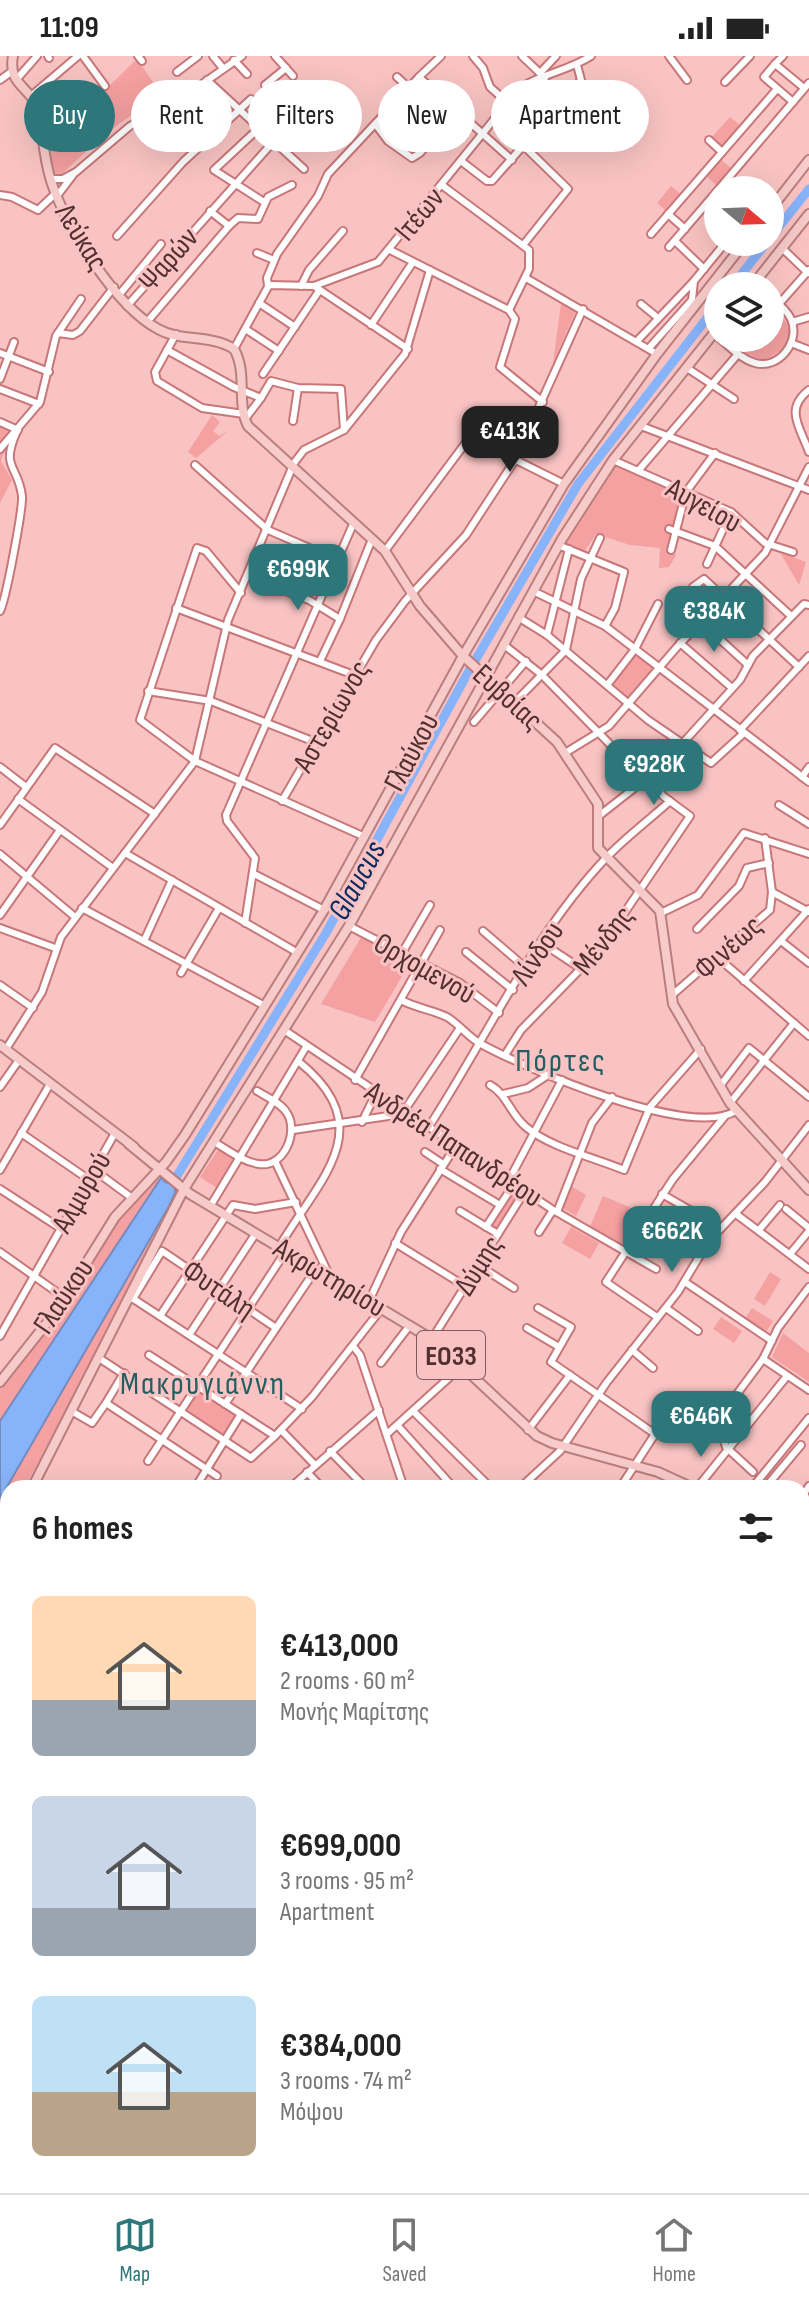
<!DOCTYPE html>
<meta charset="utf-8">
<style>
:root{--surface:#fff;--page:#f6f6f6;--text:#222;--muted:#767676;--line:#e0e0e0;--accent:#2d777a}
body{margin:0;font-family:"Sofia Sans Condensed",sans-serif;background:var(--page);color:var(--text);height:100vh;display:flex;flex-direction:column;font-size:30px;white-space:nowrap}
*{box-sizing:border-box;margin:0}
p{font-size:26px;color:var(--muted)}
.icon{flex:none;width:44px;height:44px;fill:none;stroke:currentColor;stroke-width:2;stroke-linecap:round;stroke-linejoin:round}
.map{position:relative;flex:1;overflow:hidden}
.sheet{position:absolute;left:0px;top:1424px;width:810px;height:714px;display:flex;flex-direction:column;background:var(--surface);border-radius:24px 24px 0 0;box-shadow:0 8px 32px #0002}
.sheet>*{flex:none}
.hud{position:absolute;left:24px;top:24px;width:762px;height:72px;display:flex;gap:16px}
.needle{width:52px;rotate:109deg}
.controls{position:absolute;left:704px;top:120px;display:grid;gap:16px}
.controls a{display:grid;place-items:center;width:80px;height:80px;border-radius:50%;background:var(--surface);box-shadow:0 8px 32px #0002;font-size:40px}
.price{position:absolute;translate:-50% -68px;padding:0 18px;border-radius:16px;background:var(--accent);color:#fff;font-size:26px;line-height:52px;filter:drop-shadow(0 2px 4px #0008)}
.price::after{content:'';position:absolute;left:50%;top:48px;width:24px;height:18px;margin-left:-12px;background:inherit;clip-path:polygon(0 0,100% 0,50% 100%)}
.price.active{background:#222;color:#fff}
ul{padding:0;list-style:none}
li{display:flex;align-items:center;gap:24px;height:200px;padding:0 32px}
li span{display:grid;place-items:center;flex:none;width:224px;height:160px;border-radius:12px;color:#555}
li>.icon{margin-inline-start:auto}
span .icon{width:96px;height:96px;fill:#fffc;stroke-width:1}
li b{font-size:34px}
h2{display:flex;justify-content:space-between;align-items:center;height:96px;padding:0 32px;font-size:34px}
.pill{padding:0 28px;border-radius:36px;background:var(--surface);box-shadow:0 8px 32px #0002;font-size:28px;line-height:72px}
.pill.active{background:var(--accent);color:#fff}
.status{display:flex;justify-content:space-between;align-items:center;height:56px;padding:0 40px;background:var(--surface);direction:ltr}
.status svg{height:22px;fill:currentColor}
.tabs{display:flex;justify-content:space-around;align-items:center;height:112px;border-top:2px solid var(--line);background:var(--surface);font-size:22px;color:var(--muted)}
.tabs a{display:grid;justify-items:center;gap:4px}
.tabs .active{color:var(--accent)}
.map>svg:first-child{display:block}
.green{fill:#f5a0a1}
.water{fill:#86b3f9;stroke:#768bbd;stroke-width:2}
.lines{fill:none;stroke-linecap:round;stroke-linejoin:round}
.river{stroke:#86b3f9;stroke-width:9}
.minor-casing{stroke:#c87779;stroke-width:10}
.major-casing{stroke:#ba7e7d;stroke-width:12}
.minor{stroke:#fff;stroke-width:6}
.major{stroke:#f7cbca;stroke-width:8}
.labels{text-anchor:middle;stroke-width:6;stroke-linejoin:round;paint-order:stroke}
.shield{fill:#f9c3c3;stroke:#845b5c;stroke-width:2}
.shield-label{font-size:28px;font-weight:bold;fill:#522f30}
.street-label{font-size:30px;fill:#522f30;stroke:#f9c3c3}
.water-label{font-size:32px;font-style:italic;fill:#0a2c61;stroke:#f9c3c3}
.neighbourhood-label{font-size:32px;letter-spacing:2px;fill:#245e61;stroke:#f9c3c3}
</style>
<div class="status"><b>11:09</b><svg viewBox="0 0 49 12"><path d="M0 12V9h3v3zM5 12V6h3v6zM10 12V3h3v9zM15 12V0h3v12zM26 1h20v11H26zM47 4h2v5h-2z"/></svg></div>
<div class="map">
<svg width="809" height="2137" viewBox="0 0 809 2137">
<rect width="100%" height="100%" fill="#f9c3c3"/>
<g class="green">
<path d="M 137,3 L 166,45 C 132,49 87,95 62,118 L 53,117 L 47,96 L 86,57 L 85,53 Z"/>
<polygon points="730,61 742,71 722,94 710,83"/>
<polygon points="719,102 731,112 716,129 705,119"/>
<polygon points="671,130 682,139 667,156 657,147"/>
<polygon points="561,247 577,252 553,307"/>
<polygon points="779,253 790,274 786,291 764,305 743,297 755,282 770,282 770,264"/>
<polygon points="212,359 220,366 213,375 219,380 228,375 196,402 188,396"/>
<polygon points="0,368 12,373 1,405 12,424 0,447"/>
<polygon points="615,409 683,437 674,471 670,470 667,476 672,478 669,494 676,499 669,511 659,512 660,492 630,489 596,478 585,495 565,487"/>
<polygon points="781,497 806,506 799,529 781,498"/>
<polygon points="635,593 658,612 629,646 608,628"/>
<polygon points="362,880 411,905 375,966 321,948"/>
<polygon points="219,1092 235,1102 217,1132 200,1121"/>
<polygon points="161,1122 0,1365 0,1332 43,1278 119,1161 152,1126"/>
<polygon points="571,1130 586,1139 576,1160 562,1152"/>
<polygon points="513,1132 519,1136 496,1173 490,1169"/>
<polygon points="603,1140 648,1159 628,1192 590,1171"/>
<polygon points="169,1150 84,1324 24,1432 8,1432 8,1462 0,1476 0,1443"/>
<polygon points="571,1171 599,1187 590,1203 562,1187"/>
<polygon points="770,1216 781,1223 765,1250 754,1243"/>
<polygon points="752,1252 773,1265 766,1276 745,1263"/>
<polygon points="721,1261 742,1275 734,1287 713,1273"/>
<polygon points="783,1277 809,1297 809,1326 772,1301"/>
<polygon points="197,1330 241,1358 224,1383 181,1355"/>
</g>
<polygon class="water" points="161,1122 176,1135 169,1150 0,1443 0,1365"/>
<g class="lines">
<g class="river">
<polyline points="770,182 809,133"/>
<polyline points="732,230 767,186"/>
<polyline points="170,1131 326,877 465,622 578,428 718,248"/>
</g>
<g class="minor-casing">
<g id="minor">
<polyline points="48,0 49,2"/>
<polyline points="83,0 105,30"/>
<polyline points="138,0 142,5"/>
<polyline points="213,0 222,11"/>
<polyline points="275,0 293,20"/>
<polyline points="473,0 483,12 490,31 508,47"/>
<polyline points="522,0 545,22"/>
<polyline points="669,0 687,24"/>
<polyline points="783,0 775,8 804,32"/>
<polyline points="234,4 247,18"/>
<polyline points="775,8 764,21 793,46"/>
<polyline points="177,16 198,0"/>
<polyline points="540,17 556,0"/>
<polyline points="397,21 409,32"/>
<polyline points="419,21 441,0"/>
<polyline points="0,24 11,16"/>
<polyline points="16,24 37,0"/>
<polyline points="207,24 304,113"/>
<polyline points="725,26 750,0"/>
<polyline points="265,29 286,12"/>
<polyline points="31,40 78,0"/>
<polyline points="502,55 532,80"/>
<polyline points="376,69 388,85 412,102 420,97 456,54"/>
<polyline points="259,72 214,114 264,146"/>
<polyline points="709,84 722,96"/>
<polyline points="524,90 568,133 524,188"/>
<polyline points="461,105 487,125 492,125 581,24 577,9"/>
<polyline points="50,123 63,123 76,116 130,70 195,33 242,0"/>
<polyline points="0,139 12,141 38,154 56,137"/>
<polyline points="57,140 73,119"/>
<polyline points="718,157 707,147 809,27"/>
<polyline points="668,158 685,173"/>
<polyline points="229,170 238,162 258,163 268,141 292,129"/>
<polyline points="651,178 777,33"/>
<polyline points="117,180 183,106 251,43"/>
<polyline points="675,185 704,213"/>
<polyline points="669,191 707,147"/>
<polyline points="782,192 808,217"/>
<polyline points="390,194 509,254 529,213 529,194 443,130"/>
<polyline points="257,197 274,204"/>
<polyline points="526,222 657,298"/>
<polyline points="268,230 267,222 277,198 318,140 328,118 419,21 512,104"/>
<polyline points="301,230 309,214 343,175"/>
<polyline points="314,230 408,293"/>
<polyline points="119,239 161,188"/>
<polyline points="259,247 295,271"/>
<polyline points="641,248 658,262"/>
<polyline points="779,248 809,214"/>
<polyline points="127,250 299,57"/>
<polyline points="509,254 515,263 500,311 543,346"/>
<polyline points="147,266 229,170 210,155"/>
<polyline points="792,266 809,261"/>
<polyline points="371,269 413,206"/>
<polyline points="247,274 279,295"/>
<polyline points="58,277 73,279 80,275 114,231"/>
<polyline points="176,278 155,316 157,325 202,352 244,358"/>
<path d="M 719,282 C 730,291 741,303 755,307 C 779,314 801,285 791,263 C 787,254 778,247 770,240"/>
<polyline points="637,285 694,225"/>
<polyline points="791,287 809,294"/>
<polyline points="649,292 692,244 694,225 726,186"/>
<path d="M 234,293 L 269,229 L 314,230 L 378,206 L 518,34 C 537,19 568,15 591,0"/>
<polyline points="167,294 234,331 261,342 271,325 298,332 341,333 344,374"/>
<polyline points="0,297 49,316"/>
<polyline points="687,312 734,343"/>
<polyline points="263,318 319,235"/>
<polyline points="0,323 14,286"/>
<polyline points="0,333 39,348"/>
<path d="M 809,334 C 784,353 800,371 809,396"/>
<polyline points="245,363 261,342"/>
<polyline points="293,365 298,332"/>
<polyline points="0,366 18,374"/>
<polyline points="641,370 809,434"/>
<polyline points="0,393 40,346 56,280 81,243"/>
<polyline points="613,404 731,456 765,487 793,496"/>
<polyline points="195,409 268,474 337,504"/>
<polyline points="638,415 738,298"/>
<polyline points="669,473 715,490 791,560"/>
<polyline points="558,489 624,516 615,552 605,570"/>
<polyline points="671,494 686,436 715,397"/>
<polyline points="385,495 470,381 564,428"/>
<polyline points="707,508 731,456"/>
<polyline points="248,520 309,544 340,563 320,605"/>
<polyline points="693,531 704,523 799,611"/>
<polyline points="533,535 605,570 809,726"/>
<polyline points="241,537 206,495 197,492 140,664 195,705 365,781"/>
<polyline points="176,552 354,619"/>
<path d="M 0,555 C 6,544 23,452 22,440 C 18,408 0,413 17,375"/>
<polyline points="518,561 547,579 648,664 711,707 744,677"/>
<polyline points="340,563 372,483"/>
<polyline points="700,565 748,609"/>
<polyline points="547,579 569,493"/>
<polyline points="680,587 732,632"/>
<polyline points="503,588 542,619 645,724"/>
<polyline points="608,628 635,593 658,548"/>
<polyline points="148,635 211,645 315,686"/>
<polyline points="513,648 566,594 581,523 600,482"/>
<polyline points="474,666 526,605"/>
<polyline points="740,674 809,600"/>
<polyline points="565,697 609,670 677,591 765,497 809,411"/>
<polyline points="0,711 26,731"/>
<polyline points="802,721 809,711"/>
<polyline points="18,743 113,812"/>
<polyline points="282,745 376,584 405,545 466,479 515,404 583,253"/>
<polyline points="779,749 809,768"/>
<polyline points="600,759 642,726 682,688 740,624 753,600 804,548 809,549"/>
<polyline points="0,769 55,692 155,758"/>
<polyline points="765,782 772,836 809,856"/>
<polyline points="125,797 298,897"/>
<polyline points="0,798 75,861"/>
<polyline points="254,818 324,854"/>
<polyline points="82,852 265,950"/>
<polyline points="661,857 698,839 744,777 809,798"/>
<polyline points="0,859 60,774"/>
<polyline points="245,867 255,802 227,765 226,759 354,466"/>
<polyline points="349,870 460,927 499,957"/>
<polyline points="0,872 55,892"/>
<polyline points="697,873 739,830 747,812 769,807"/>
<polyline points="483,875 526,912"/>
<polyline points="144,885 172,824"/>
<polyline points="781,885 809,907"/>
<polyline points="542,887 583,914"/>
<polyline points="466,896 513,934"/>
<polyline points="402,897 430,849"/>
<polyline points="717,901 809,980"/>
<polyline points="181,917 219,852"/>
<polyline points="744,925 809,853"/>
<polyline points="0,929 33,952"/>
<polyline points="671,940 770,854 772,836"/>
<path d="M 401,944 C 416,952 433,954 447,961 C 459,968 468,981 481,988 C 527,1013 689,1083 736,1055"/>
<polyline points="284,974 553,1154 656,1213"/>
<polyline points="6,993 42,936 61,881 195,705 228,564 294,407 304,394 344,374 405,298 430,214"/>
<polyline points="505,999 521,974 600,893 690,760 663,740 649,720"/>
<polyline points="355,1024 440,874"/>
<path d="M 490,1029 C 507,1038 510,1058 526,1071 C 551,1092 593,1101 624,1114 L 650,1051 L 701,993"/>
<polyline points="720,1030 749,992 809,1041"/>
<polyline points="0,1031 19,1004"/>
<polyline points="503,1038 528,1032 548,1019"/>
<polyline points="730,1047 794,967"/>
<polyline points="362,1066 376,1037"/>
<path d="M 430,1069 C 487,981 533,879 606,802 C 625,782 649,764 670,745"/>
<polyline points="293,1074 402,1058 460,972"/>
<polyline points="21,1077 88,1123"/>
<path d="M 214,1086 C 228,1094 243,1106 259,1108 C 284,1112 299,1076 287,1057 C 281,1047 267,1041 257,1035"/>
<polyline points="425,1096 443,1108"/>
<polyline points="275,1105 330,1221"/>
<polyline points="440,1113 500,1149"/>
<polyline points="0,1114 50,1028"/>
<polyline points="94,1114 132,1142"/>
<polyline points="509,1124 562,1024"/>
<polyline points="0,1133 60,1172"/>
<polyline points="662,1138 721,1172"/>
<polyline points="211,1149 306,991"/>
<polyline points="786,1153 809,1172"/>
<polyline points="460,1155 498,1178"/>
<polyline points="557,1156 592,1067 612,1041"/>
<polyline points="653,1156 686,1175"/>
<polyline points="736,1158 809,1213"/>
<polyline points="486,1171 514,1128"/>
<polyline points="759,1174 780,1149"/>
<polyline points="539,1176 553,1154"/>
<polyline points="395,1187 465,1230"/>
<path d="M 279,1191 C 319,1123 382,1072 298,1005"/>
<polyline points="0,1196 65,1242"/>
<polyline points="790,1198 809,1175"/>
<polyline points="478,1209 514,1232"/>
<polyline points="685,1226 772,1285"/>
<polyline points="129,1240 302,1353"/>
<polyline points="133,1243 162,1195 276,1272"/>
<polyline points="369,1245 401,1176 457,1088"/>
<polyline points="538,1252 571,1271 551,1306 655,1378 620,1432"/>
<polyline points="666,1252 698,1275"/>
<polyline points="160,1260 233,1149 255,1153 296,1146"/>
<polyline points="657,1261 606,1226 673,1123 725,1060"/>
<polyline points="527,1272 559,1291"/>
<polyline points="189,1279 256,1177"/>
<polyline points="0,1280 115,1077"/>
<polyline points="432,1283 525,1135"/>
<polyline points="353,1290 360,1299 404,1432"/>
<polyline points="632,1294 653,1312"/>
<polyline points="149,1299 275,1380 312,1341 382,1252"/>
<polyline points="99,1302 251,1402 275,1380"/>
<polyline points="763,1303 809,1334"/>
<polyline points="381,1307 410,1269"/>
<polyline points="106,1347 124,1317"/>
<polyline points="225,1348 316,1213"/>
<polyline points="73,1356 92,1367 106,1347 217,1420"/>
<polyline points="414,1356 491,1432"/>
<polyline points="398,1370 454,1432"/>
<polyline points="281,1374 315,1409"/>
<polyline points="528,1374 570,1319"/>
<polyline points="387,1378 462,1310"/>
<polyline points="330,1395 366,1432"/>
<polyline points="148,1405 286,1195"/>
<polyline points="307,1416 322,1432"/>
<polyline points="753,1416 726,1391 722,1379 726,1362 734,1342 763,1303 778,1272 809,1231"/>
<polyline points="195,1432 241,1358"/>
<polyline points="290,1432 379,1354"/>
<polyline points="520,1432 560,1395 607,1326 678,1236 708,1186 765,1126 809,1069"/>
<polyline points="697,1432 787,1320"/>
<polyline points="752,1432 809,1362"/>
<polyline points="765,1432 801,1389"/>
<polyline points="802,1441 809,1430"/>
<polyline points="802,1560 809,1565"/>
<polyline points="802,1589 809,1581"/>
<polyline points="802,1623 809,1629"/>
<polyline points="802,1673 809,1665"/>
<polyline points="802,1689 809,1695"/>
<polyline points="802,1760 809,1766"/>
<polyline points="0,1806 8,1809"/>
<polyline points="0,1831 8,1814"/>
<polyline points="802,1837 809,1843"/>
<polyline points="0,1867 8,1869"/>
<polyline points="802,1919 809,1925"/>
<polyline points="0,1944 8,1929"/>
<polyline points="802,1988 809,1994"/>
<polyline points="0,2084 8,2086"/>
<polyline points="0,2106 8,2095"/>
<polyline points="220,2130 222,2137"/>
<polyline points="275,2130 278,2137"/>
<polyline points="326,2130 329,2137"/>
<polyline points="390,2130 394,2137"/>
<polyline points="447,2130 455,2130"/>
<polyline points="119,2137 123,2130"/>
<polyline points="173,2137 176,2130"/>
<polyline points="255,2137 258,2130"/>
<polyline points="357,2137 363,2130"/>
<polyline points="489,2137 491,2130"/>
</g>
</g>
<g class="major-casing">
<g id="major">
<path d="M 13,0 C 7,31 34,31 39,58 C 43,81 44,103 51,125 C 66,170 115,250 158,273 C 181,286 210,278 234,293 C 248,317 236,347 248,370 L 385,495 L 420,550 L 463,600 L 557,686 L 598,748 L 598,792 L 660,855 L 673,948 L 730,1047 L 809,1134"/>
<polyline points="770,154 809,104"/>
<polyline points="752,230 809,158"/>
<polyline points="0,989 134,1091"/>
<polyline points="129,1088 190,1138 435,1285 537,1380 552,1387 658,1416 693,1432"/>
<polyline points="0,1326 57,1254 115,1161 166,1106 185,1079 324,854 463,600 564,428 657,298 745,186"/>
<polyline points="32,1432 184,1133 349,870 562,483 613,404 718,272"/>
<polyline points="0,1485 8,1473"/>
<polyline points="802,1500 809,1505"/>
<polyline points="802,1908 809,1898"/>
<polyline points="654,2130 667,2137 677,2130"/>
<polyline points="681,2130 697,2137"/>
</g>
</g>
<use href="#minor" class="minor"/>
<use href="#major" class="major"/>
</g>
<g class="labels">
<rect class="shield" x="417" y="1275" width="68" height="48" rx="6"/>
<g class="shield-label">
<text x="451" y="1309">ΕΟ33</text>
</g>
<g class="street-label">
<text transform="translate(419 158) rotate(-50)" y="10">Ιτέων</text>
<text transform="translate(82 181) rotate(58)" y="10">Λεύκας</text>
<text transform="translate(168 203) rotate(-49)" y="10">Ψαρών</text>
<text transform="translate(704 449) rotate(29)" y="10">Αυγείου</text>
<text transform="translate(508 641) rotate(42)" y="10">Ευβοίας</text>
<text transform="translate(331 660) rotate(-60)" y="10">Αστερίωνος</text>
<text transform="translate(411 696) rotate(-62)" y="10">Γλαύκου</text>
<text transform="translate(603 884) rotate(-52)" y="10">Μένδης</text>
<text transform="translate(728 891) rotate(-42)" y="10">Φινέως</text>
<text transform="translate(537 897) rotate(-56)" y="10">Λίνδου</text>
<text transform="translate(425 912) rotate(30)" y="10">Ορχομενού</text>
<text transform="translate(454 1088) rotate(33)" y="10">Ανδρέα Παπανδρέου</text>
<text transform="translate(81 1136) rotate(-60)" y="10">Αλμυρού</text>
<text transform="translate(478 1209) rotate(-58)" y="10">Δύμης</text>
<text transform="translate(330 1221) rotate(31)" y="10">Ακρωτηρίου</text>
<text transform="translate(219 1233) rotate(34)" y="10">Φυτάλη</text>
<text transform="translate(63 1240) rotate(-56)" y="10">Γλαύκου</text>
</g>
<g class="water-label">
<text transform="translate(356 824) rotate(-61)" y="11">Glaucus</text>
</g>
<g class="neighbourhood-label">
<text x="561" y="1015">Πόρτες</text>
<text x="203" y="1338">Μακρυγιάννη</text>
</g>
</g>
</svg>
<div class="controls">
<a><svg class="needle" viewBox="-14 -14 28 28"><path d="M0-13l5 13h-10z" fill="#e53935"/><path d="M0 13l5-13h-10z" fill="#767676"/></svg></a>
<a><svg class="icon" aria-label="layers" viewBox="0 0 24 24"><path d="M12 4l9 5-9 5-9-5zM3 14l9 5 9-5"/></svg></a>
</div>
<b class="price active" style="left:510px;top:418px">€413K</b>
<b class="price" style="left:298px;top:556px">€699K</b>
<b class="price" style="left:714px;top:598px">€384K</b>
<b class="price" style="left:654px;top:751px">€928K</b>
<b class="price" style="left:672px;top:1218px">€662K</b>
<b class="price" style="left:701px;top:1403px">€646K</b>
<div class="hud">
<a class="pill active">Buy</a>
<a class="pill">Rent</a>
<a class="pill">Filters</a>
<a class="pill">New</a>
<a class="pill">Apartment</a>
</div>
<section class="sheet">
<h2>6 homes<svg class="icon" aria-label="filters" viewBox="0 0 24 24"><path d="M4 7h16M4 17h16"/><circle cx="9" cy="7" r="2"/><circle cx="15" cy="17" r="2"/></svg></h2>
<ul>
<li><span style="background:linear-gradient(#ffd9b3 65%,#9aa5b1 0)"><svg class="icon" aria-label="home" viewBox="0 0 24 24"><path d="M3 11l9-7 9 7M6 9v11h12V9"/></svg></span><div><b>€413,000</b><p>2 rooms · 60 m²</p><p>Μονής Μαρίτσης</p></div></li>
<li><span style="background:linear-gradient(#c9d6e8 70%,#9aa5b1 0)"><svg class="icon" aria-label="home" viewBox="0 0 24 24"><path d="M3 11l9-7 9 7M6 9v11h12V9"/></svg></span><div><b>€699,000</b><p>3 rooms · 95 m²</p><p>Apartment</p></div></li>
<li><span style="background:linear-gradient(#bfe0f5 60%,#b9a48a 0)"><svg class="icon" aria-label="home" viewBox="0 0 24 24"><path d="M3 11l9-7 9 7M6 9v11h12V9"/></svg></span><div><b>€384,000</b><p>3 rooms · 74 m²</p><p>Μόψου</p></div></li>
</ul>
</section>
</div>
<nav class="tabs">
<a class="active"><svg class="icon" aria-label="map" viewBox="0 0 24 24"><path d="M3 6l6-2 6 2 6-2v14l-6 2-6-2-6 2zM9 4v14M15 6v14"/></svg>Map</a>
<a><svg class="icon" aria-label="saved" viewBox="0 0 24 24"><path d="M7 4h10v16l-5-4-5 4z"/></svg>Saved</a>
<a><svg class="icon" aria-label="home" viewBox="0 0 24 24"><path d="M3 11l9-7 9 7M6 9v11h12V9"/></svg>Home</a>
</nav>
